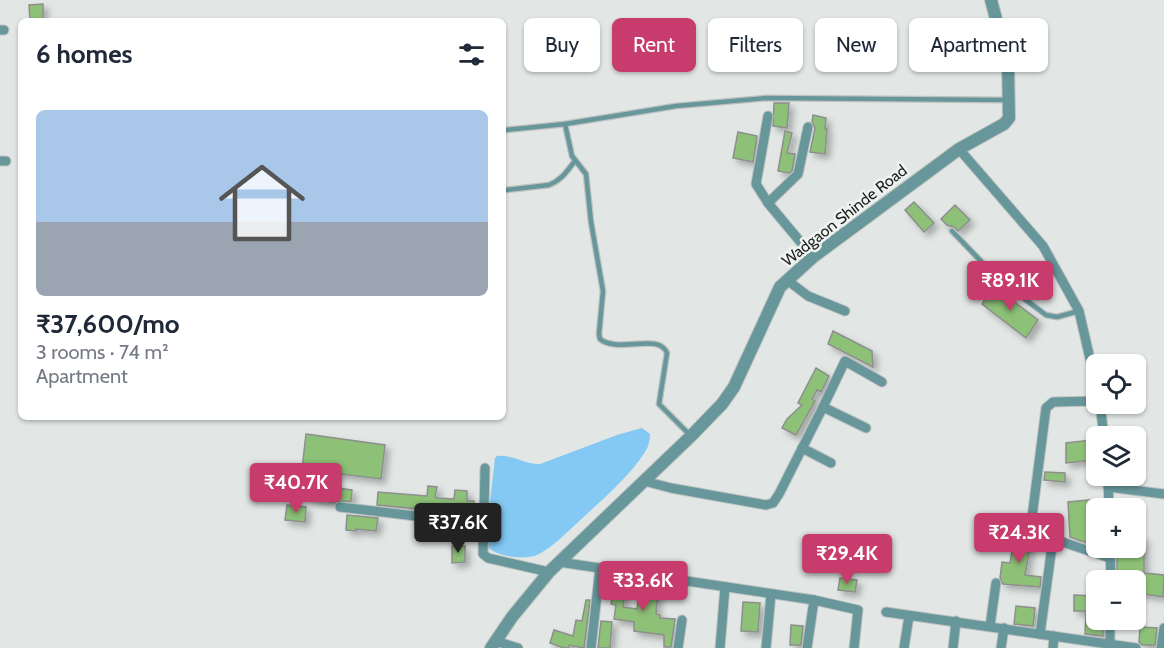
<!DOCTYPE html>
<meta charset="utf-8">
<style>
:root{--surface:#fff;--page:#f6f6f7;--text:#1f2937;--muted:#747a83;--accent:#c83c6d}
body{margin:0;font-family:Cabin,sans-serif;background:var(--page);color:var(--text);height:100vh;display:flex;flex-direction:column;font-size:22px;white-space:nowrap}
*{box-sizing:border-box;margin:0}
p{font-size:20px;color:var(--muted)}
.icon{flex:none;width:33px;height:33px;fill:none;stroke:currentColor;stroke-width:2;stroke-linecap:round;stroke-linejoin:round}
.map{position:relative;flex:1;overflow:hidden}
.sheet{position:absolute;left:18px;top:18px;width:488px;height:402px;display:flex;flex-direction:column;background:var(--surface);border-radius:9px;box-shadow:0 2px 4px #0004}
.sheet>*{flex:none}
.top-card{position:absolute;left:524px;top:18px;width:550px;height:54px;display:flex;gap:12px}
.tools{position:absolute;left:1086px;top:354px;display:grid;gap:12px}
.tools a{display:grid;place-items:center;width:60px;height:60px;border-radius:9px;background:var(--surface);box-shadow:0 2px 4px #0004;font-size:30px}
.price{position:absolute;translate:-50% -51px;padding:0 14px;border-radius:6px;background:var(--accent);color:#fff;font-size:20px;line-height:39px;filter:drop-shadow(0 2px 3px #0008)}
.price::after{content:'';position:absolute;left:50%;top:36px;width:18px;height:14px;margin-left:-9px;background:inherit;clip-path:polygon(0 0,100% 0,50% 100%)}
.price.active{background:#222;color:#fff}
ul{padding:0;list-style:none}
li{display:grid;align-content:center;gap:12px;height:318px;padding:0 18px}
li span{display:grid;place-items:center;height:186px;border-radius:9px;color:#555}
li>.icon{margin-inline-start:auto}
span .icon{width:108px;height:108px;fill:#fffc;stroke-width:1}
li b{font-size:26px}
h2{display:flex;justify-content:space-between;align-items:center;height:72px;padding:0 18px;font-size:26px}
.tag{padding:0 21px;border-radius:9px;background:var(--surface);box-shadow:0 2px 4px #0004;font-size:21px;line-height:54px}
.tag.active{background:var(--accent);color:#fff}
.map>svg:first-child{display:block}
.water{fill:#83c9f3}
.building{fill:#8dc177;stroke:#8d8f8c;stroke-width:1.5;filter:url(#shadow)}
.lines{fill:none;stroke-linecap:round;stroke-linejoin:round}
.service-casing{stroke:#bec3c1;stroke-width:7}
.minor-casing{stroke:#bec3c1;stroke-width:11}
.tertiary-casing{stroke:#bec3c1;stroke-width:14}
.service{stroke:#67979b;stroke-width:4.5}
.minor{stroke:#67979b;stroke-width:9}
.tertiary{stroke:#67979b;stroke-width:12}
.labels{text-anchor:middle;stroke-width:5;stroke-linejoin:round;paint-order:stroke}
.street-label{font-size:16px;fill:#1c1e1d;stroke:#eff4f2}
</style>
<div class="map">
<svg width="1164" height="648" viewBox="0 0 1164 648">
<defs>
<filter id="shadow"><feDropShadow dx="4.5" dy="4.5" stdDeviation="3" flood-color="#0004"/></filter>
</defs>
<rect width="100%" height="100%" fill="#e2e7e5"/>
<path class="water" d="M 642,428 L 650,434 C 650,440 649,446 645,452 C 627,480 598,503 574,526 C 563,536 551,548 537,555 C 525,560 497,557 488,547 L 488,519 L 495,458 L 497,456 C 512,454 525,465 540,464 L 617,435 Z"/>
<g class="building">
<polygon points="43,4 43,21 30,21 29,5"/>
<polygon points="774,103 789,103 787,128 773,126"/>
<polygon points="813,115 826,118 825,129 827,129 825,154 810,152 815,128 812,122"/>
<polygon points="785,131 792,133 787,153 795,154 792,171 789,173 778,171"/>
<polygon points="738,132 757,136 753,162 733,158"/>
<polygon points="914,202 934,223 924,232 905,210"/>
<polygon points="955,205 970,220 958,231 954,227 947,225 941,219"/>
<polygon points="993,286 1038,320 1026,338 982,304"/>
<polygon points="833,331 872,351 873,367 828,344"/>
<polygon points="816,368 829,376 821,392 817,390 812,399 815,401 796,435 782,428 787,419 802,405 798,403"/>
<polygon points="306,434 385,445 381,479 324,472 322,486 352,490 351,501 330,502 310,498 314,470 302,469"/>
<polygon points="1091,440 1093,460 1066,463 1066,443"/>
<polygon points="1045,472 1065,473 1065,482 1044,480"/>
<polygon points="428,486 437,487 435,497 438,498 454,499 455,490 467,491 467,501 474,501 473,514 377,505 378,492 427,496"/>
<polygon points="1098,499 1099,508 1096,508 1096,546 1070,537 1068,502"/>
<polygon points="287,505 306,507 305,522 285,520"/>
<polygon points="347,515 378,518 376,531 356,529 356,531 346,530"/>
<polygon points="1017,524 1022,524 1021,539 1031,540 1025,575 1041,577 1040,587 1003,584 1000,578 1002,562 1010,563"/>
<polygon points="1136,536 1144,537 1144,573 1164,575 1163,597 1138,593 1140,574 1117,571 1117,548 1136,548"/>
<polygon points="452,546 465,546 465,562 452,563"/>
<polygon points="840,578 857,580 855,592 838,590"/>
<polygon points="614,581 626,582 623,607 637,609 640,586 658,588 656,614 660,615 660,618 675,619 671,647 664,647 664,635 634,631 634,622 614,619 616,605 611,604"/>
<polygon points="1074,595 1096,596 1096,622 1103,622 1103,636 1085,634 1086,611 1074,611"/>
<polygon points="586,600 590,600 584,648 569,645 568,648 564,648 550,643 554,630 573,636 576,620 582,621"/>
<polygon points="743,602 760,603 758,632 741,631"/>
<polygon points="1016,606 1035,608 1033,626 1014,624"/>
<polygon points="601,621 612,622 610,648 598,648"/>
<polygon points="791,625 803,626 801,645 790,645"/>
<polygon points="1140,627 1157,628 1155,645 1142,645 1139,642"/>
</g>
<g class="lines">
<g class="service-casing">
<g id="service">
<path d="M 565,124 L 572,156 L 586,174 L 591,222 L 603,291 L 599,334 L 600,339 C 618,354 659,332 667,353 L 659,404 L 689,434"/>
<polyline points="506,130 565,124 676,106 766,98 1008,100"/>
<path d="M 506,190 L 549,185 C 562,180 567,171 575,161"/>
<polyline points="952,231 999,280 1046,315 1057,317 1079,311"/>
</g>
</g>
<g class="minor-casing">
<g id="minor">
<polyline points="0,30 4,30"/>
<polyline points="768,116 756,184 768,203 813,257"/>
<polyline points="959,149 1043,246 1079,311 1096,385"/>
<polyline points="0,161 6,161"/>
<polyline points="768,203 798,174 808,127"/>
<polyline points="787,280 808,296 845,311"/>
<polyline points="1096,401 1053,402 1046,408 1031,525 1032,530 1036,533 1110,558"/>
<polyline points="1100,404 1104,436"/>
<polyline points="823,407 845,361 882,382"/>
<polyline points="802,448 831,463"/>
<polyline points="485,468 483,554 488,558 549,572"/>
<polyline points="1108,476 1109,508"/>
<polyline points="644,481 671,488 766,505 773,503 779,494 823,407 866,428"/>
<polyline points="1108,487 1164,494"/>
<polyline points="340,507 483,524"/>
<polyline points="1110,548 1111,580"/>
<polyline points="559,562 814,600 858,610 854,648"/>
<polyline points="886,612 1136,648"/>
<polyline points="990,626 996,583"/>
<polyline points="1040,634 1053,539"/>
<polyline points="495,641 518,648"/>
<polyline points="591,648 600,568"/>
<polyline points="678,648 682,620"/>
<polyline points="720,648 725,587"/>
<polyline points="766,648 771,594"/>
<polyline points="807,648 814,600"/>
<polyline points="904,648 909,616"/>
<polyline points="953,648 956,621"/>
<polyline points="1001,648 1004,628"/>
<polyline points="1053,648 1054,636"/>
<polyline points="1110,648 1110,620"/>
<polyline points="1161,648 1164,628"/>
</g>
</g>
<g class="tertiary-casing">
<polyline id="tertiary" points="491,648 512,617 549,572 691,436 722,404 734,387 780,287 813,257 959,149 1004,124 1009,118 1008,64 991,0"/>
</g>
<use href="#service" class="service"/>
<use href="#minor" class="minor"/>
<use href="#tertiary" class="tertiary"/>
</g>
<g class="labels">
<g class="street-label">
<text transform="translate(844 215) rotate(-38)" y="6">Wadgaon Shinde Road</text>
</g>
</g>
</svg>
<div class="tools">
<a><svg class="icon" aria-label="locate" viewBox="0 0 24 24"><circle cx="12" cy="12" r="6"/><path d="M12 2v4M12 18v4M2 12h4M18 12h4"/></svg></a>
<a><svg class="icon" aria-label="layers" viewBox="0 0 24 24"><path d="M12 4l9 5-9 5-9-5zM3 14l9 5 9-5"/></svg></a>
<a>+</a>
<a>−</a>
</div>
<b class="price" style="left:1010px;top:312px">₹89.1K</b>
<b class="price" style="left:296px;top:514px">₹40.7K</b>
<b class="price active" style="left:458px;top:554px">₹37.6K</b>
<b class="price" style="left:1019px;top:564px">₹24.3K</b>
<b class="price" style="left:847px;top:585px">₹29.4K</b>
<b class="price" style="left:643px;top:612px">₹33.6K</b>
<div class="top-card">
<a class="tag">Buy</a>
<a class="tag active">Rent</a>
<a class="tag">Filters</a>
<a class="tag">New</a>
<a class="tag">Apartment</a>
</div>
<section class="sheet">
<h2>6 homes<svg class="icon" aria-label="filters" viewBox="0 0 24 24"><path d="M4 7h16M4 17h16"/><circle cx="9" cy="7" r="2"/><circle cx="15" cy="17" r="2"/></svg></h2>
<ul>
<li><span style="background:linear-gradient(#a9c7e8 60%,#9aa5b1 0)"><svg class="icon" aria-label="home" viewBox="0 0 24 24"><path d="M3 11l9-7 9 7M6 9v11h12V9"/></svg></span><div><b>₹37,600/mo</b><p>3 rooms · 74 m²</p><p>Apartment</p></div></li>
</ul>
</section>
</div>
